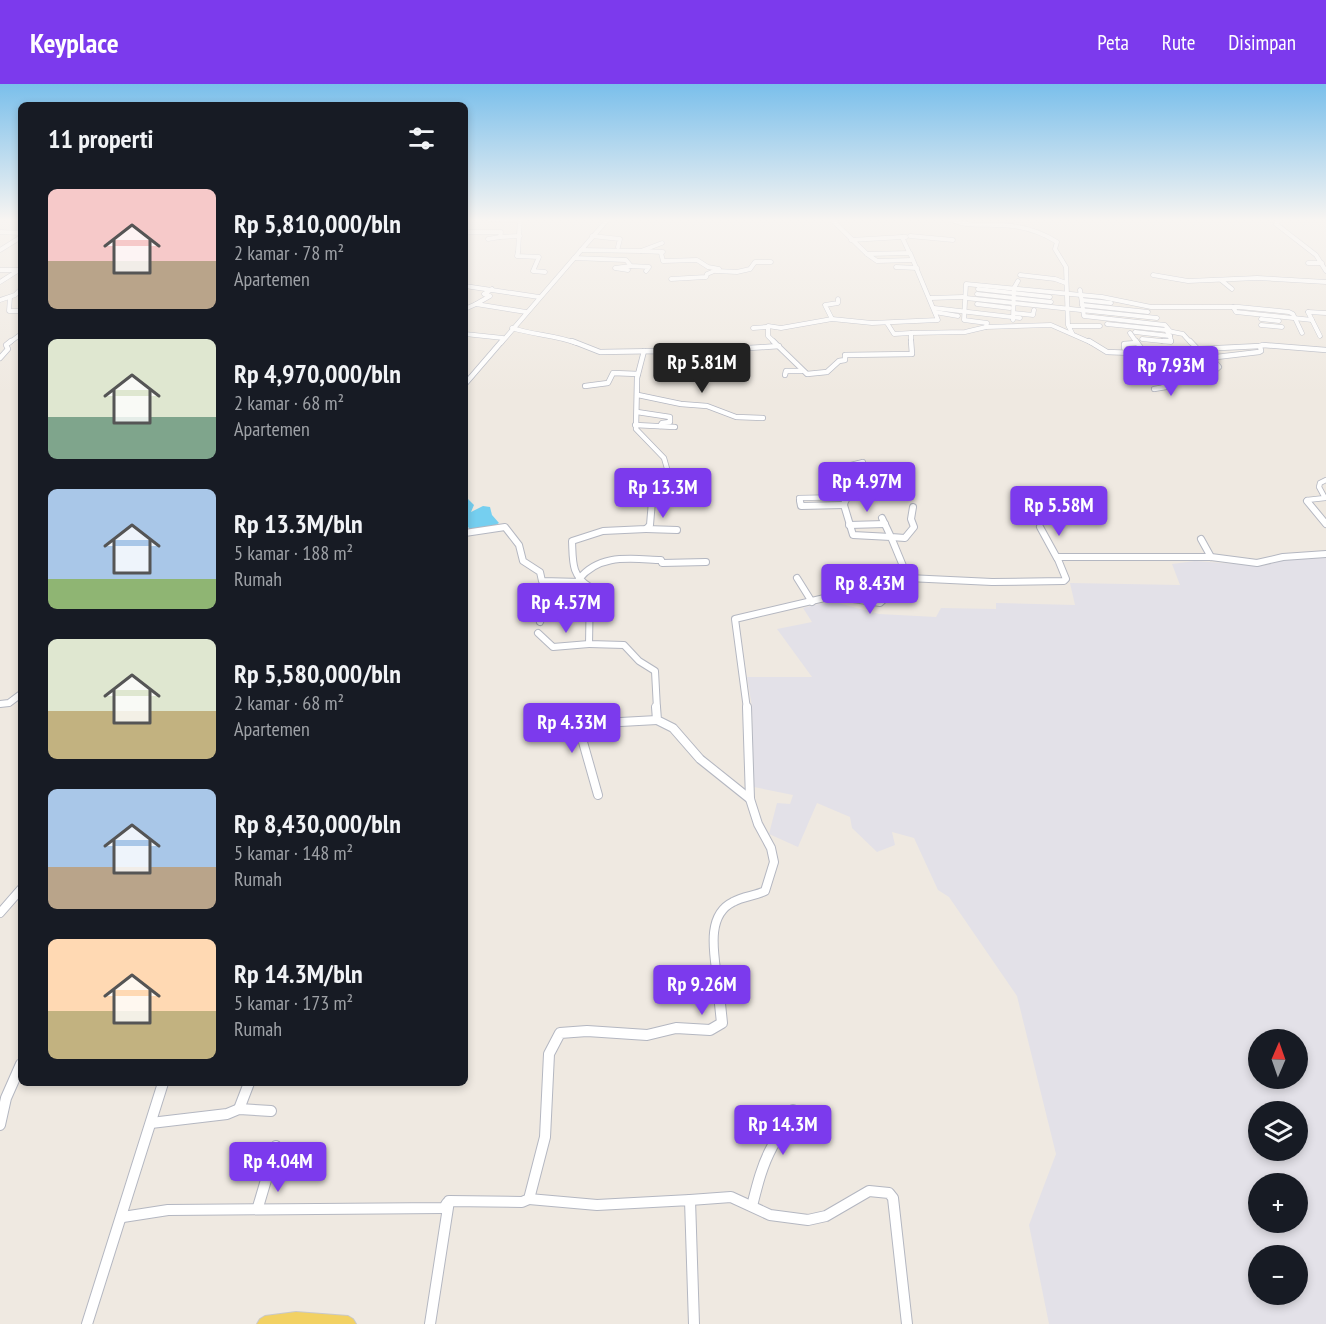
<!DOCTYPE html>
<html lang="id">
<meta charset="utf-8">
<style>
:root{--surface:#171b24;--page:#20242c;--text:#f1f3f6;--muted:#9ea1a6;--accent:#7c3aed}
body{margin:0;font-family:"PT Sans Narrow",sans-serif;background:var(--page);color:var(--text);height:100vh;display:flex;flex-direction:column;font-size:22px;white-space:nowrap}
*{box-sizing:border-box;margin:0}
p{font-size:20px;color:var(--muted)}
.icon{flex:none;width:33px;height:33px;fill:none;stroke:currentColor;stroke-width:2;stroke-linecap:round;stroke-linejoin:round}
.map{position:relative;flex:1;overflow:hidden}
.sheet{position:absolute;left:18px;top:18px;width:450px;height:984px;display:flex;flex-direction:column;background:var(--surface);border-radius:9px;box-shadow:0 3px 9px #0003}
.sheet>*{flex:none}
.needle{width:39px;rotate:2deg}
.fabs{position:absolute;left:1248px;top:945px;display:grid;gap:12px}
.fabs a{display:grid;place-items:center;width:60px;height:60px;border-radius:50%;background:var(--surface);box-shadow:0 3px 9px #0003;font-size:30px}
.price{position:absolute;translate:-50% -51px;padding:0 14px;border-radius:6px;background:var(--accent);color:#fff;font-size:20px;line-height:39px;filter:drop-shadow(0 2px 3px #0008)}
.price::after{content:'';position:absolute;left:50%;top:36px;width:18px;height:14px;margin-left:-9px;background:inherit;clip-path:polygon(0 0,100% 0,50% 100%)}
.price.selected{background:#222;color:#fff}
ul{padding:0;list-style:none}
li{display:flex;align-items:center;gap:18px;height:150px;padding:0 30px}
li span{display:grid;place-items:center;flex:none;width:168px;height:120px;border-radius:9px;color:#555}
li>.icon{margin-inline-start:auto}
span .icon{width:72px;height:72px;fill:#fffc;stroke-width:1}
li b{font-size:26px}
h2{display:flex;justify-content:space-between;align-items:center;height:72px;padding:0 30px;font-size:26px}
header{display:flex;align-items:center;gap:36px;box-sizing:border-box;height:84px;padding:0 30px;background:var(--accent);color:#fff}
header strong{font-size:28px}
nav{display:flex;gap:33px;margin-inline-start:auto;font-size:21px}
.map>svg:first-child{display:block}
.industrial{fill:#e3e1e8;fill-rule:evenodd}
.water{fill:#75cff0}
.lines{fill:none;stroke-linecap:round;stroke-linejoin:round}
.minor-far4-casing{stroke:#b4b7c1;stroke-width:5}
.minor-far3-casing{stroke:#b4b7c1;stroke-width:6}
.minor-far2-casing{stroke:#b4b7c1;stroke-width:8}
.minor-far1-casing{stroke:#b4b7c1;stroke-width:10}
.minor-casing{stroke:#b4b7c1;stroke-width:12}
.major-casing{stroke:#c9c9c9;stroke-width:2}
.minor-far4{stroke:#fff;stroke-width:4}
.minor-far3{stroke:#fff;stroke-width:4.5}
.minor-far2{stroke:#fff;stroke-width:6}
.minor-far1{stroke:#fff;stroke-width:8}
.minor{stroke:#fff;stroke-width:10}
.major{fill:#f2d163;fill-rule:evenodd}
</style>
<header>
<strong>Keyplace</strong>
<nav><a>Peta</a><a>Rute</a><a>Disimpan</a></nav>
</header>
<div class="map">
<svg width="1326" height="1240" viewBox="0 0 1326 1240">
<rect width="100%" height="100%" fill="#efe9e1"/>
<path class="industrial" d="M 1326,473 L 1326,1240 L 1049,1240 L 1029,1141 L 1056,1070 L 1017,912 L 949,813 L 938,806 L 914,754 L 892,748 L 895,761 L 877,768 L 852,744 L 850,733 L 817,719 L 798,763 L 769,750 L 777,719 L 790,720 L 793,711 L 754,703 L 752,623 L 747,593 L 812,593 L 777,545 L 812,538 L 803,524 L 831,517 L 879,530 L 936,533 L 941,524 L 996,525 L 996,519 L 1075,521 L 1070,499 L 1180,501 L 1172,480 L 1195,477 L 1263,482 L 1287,475 ZM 1258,956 L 1298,956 L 1298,994 L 1258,994 ZM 1258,1028 L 1298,1028 L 1298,1066 L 1258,1066 ZM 1258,1100 L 1298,1100 L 1298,1138 L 1258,1138 ZM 1258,1172 L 1298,1172 L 1298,1210 L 1258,1210 Z"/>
<polygon class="water" points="465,407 467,414 474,421 471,428 483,422 490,423 492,431 499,439 494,442 470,446 465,438"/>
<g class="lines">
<g class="minor-far4-casing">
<g id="minor-far4">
<polyline points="465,135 467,136 465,142"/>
<polyline points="488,135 520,136"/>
<path d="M 950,135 C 965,143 981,140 997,141 C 1020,141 1038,146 1057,158 L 1055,165 L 1066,183 L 1068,241 L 1072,249"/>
<polyline points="1280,135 1276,140 1316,171 1326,187"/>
<polyline points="0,148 21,149"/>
<polyline points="465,148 501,148 500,153 520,152"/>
<polyline points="592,152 620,155 618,163"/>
<polyline points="910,152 953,156"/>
<polyline points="906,153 902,153 909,168"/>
<polyline points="488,155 500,153"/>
<polyline points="851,156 902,153"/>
<polyline points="0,166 21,153"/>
<polyline points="581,166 641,167 662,159"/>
<polyline points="642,167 663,168"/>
<polyline points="518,168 517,172 539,173 533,187 545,188"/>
<polyline points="518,168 520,135"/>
<polyline points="661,169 663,177 697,176 708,183 719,185 707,190 706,193 671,195"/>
<polyline points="867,170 877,177 912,176"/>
<polyline points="574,174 626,176 631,182 649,183 646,187"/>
<polyline points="1308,179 1322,179"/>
<polyline points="896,183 917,184"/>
<polyline points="0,186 18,186"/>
<polyline points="628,186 615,184 631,182"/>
<polyline points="716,187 737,188 750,185 755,178 771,178"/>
<polyline points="1020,191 1055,195 1066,199"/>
<polyline points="1153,191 1188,197 1257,194 1326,198"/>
<polyline points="1221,196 1232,205"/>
<polyline points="0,198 19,186"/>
<polyline points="465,202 539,213"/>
<polyline points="492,205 484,210 490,212 476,220 526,228"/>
<polyline points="978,205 1050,213"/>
<polyline points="1080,206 1084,232 1165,241 1170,247"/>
<polyline points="977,210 1051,218"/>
<polyline points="10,213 9,227 21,227"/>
<polyline points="930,214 963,213"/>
<polyline points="966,214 1157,234"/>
<polyline points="0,216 15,211 21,205"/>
<polyline points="1082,216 1111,219"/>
<polyline points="977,220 1010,224"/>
<polyline points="1082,221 1148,228"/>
<polyline points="1233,223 1236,228 1312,236"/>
<polyline points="934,224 1020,234"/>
<polyline points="465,225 476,220"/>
<polyline points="935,228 958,232"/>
<polyline points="1308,228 1320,252"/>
<polyline points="1308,228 1326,229"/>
<polyline points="1014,229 1033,231 1034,226"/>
<polyline points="832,235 825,221 838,219 838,215"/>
<polyline points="1261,235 1279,237"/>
<polyline points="1013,236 1014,204 1018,197"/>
<polyline points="887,239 894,250 911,249"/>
<polyline points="1107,240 1166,246 1170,252"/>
<polyline points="1261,241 1282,243"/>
<polyline points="1069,242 1100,242"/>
<polyline points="986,243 987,239 964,236 966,200 1102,213 1151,223 1239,223 1289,228 1293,230 1302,249"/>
<path d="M 512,244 C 533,251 556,251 576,259"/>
<polyline points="753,244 767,243"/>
<polyline points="1168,247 1183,250 1191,259"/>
<polyline points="1135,248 1170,252"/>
<polyline points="1130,249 1137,259"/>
<polyline points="465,250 503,254"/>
<polyline points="1142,255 1171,258 1170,252"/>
<polyline points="9,259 21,250"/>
<polyline points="501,259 608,135"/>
<polyline points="775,259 768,252 768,242 781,244 832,235 872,239 938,236 910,169 867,170 831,135"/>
<polyline points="911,259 911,249 965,248 986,243 1051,241 1092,259"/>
</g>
</g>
<g class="minor-far3-casing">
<g id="minor-far3">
<polyline points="572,257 600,268 659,267 687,272 712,273 734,265 779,262"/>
<polyline points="773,257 807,290 827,288 839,277 845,276 845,271 912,270 911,257"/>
<polyline points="1089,257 1107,268 1133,269 1149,279 1157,280 1259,268 1261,267 1260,262 1263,261 1326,266"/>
<polyline points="1136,257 1144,268 1162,280"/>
<polyline points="1163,257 1171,257"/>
<polyline points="1190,257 1208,276"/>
<polyline points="1199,265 1260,262"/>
<polyline points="644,267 637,294 636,345 664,374 672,402 657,407 651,418"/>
<polyline points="1129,268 1124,264 1124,260 1137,259"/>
<polyline points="0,274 8,265 6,261 11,257"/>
<polyline points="1212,275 1219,283 1213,288"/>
<polyline points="1187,278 1194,287"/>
<polyline points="1149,279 1152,287 1166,303 1154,305"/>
<polyline points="785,291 786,287 802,287"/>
<polyline points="1161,297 1212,297"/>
<polyline points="465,300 502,257"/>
<polyline points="585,302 608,299 613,289 638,290"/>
<polyline points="638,311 681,320 707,322 736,333 763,334"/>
<polyline points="637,328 670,333 670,338 662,339 660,342"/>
<polyline points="635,341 675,343"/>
<polyline points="857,399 851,394 851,381 863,378"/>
<polyline points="800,418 799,414 849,413"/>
<polyline points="845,418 854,408 859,392"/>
<polyline points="1309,418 1307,416 1325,414 1319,403 1320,399 1326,396"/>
</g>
</g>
<g class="minor-far2-casing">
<g id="minor-far2">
<path d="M 652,417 L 650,441 L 646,445 L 603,447 L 572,457 C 573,477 571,492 590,503 L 589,560 L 624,561 L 639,577 L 655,587 L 657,625"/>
<polyline points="800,417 801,422 844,421"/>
<polyline points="845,417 844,421 853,451 891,453 908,494"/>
<polyline points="1307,417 1326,440"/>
<polyline points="882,434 891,453 905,454 914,443 911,435 913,423"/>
<polyline points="849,441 885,440"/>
<polyline points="1040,443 1057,474"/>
<polyline points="646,445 677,446"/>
<polyline points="465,449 505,443 519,461 523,477 540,488 542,497 581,498"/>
<polyline points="1201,455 1211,473"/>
<polyline points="797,494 812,518"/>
<path d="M 579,495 C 600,469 631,475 661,476 L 662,479 L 706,478"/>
<polyline points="540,538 556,499"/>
<polyline points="538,549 553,563 589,560"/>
<polyline points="0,620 9,619 21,610"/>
<polyline points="747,625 735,535 833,512 880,519 908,494 992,498 1064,497 1066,495 1057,473 1211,473 1257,479 1283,473 1326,470"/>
</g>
</g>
<g class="minor-far1-casing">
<g id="minor-far1">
<polyline points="656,623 657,636 673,644 700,675 750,715"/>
<polyline points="598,711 583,658 584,640 657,636"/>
<polyline points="0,829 21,805"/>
<path d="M 717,893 C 714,869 706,831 733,818 C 743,812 755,812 765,807 L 774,778 L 771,764 L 758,740 L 750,715 L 747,623"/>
</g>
</g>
<g class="minor-casing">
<g id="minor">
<polyline points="239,1025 249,999"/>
<polyline points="151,1039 227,1030 239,1025 271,1027"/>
<polyline points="0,1041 6,1014 21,980"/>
<polyline points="529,1115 597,1121 690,1116 694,1240"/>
<polyline points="690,1116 731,1113 770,1131 808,1136 826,1132 869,1107 889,1109 893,1114 907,1240"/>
<path d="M 752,1122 C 757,1102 762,1081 772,1063 C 782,1044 793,1064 793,1026"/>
<polyline points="258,1123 276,1062"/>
<polyline points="123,1133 168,1126 444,1124 447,1119"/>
<polyline points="87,1240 163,999"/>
<polyline points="430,1240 449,1117 522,1118 529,1115 545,1053 549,970 560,949 587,947 647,951 676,944 710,946 722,939 717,891"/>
</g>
</g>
<g class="major-casing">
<polygon id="major" points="296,1228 348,1232 353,1235 356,1240 257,1240 260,1235 265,1232"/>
</g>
<use href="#minor-far4" class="minor-far4"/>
<use href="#minor-far3" class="minor-far3"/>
<use href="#minor-far2" class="minor-far2"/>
<use href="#minor-far1" class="minor-far1"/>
<use href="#minor" class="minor"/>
<use href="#major" class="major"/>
</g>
<linearGradient id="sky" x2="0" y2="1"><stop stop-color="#7abfeb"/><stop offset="0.44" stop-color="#f8f5f2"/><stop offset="1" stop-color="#f8f5f2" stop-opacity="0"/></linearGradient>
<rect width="1326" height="309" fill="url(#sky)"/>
</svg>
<div class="fabs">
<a><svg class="needle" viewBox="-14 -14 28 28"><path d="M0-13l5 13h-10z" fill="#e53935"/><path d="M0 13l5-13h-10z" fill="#9ea1a6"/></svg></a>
<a><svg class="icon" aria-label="layers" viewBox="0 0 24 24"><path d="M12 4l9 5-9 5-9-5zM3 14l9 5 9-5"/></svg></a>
<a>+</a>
<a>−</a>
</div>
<b class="price selected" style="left:702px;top:310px">Rp 5.81M</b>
<b class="price" style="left:1171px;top:313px">Rp 7.93M</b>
<b class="price" style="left:867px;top:429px">Rp 4.97M</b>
<b class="price" style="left:663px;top:435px">Rp 13.3M</b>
<b class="price" style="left:1059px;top:453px">Rp 5.58M</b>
<b class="price" style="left:870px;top:531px">Rp 8.43M</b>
<b class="price" style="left:566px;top:550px">Rp 4.57M</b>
<b class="price" style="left:572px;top:670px">Rp 4.33M</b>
<b class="price" style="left:702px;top:932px">Rp 9.26M</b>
<b class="price" style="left:783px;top:1072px">Rp 14.3M</b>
<b class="price" style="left:278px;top:1109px">Rp 4.04M</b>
<section class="sheet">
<h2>11 properti<svg class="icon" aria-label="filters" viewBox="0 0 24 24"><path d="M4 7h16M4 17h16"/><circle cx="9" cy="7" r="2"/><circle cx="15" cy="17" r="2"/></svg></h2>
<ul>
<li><span style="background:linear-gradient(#f6c9c9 60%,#b9a48a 0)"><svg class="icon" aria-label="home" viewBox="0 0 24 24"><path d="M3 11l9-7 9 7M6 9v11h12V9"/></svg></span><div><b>Rp 5,810,000/bln</b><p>2 kamar · 78 m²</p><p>Apartemen</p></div></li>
<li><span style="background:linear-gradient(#dfe7d0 65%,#7fa58c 0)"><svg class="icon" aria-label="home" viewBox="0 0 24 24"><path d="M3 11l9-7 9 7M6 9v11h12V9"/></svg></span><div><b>Rp 4,970,000/bln</b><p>2 kamar · 68 m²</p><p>Apartemen</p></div></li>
<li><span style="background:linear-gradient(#a9c7e8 75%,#8fb573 0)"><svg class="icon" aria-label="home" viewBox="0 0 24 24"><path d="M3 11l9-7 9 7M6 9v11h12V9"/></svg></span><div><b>Rp 13.3M/bln</b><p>5 kamar · 188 m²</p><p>Rumah</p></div></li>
<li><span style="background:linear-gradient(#dfe7d0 60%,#c2b280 0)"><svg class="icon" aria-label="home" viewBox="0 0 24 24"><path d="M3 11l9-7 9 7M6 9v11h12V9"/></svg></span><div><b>Rp 5,580,000/bln</b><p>2 kamar · 68 m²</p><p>Apartemen</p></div></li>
<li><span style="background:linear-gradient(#a9c7e8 65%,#b9a48a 0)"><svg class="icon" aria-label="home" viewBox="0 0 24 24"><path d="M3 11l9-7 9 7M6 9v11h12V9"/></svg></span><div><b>Rp 8,430,000/bln</b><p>5 kamar · 148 m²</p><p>Rumah</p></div></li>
<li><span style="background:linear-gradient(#ffd9b3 60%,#c2b280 0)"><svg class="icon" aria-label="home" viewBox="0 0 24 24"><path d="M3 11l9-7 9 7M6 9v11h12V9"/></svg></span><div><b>Rp 14.3M/bln</b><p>5 kamar · 173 m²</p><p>Rumah</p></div></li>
</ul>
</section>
</div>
